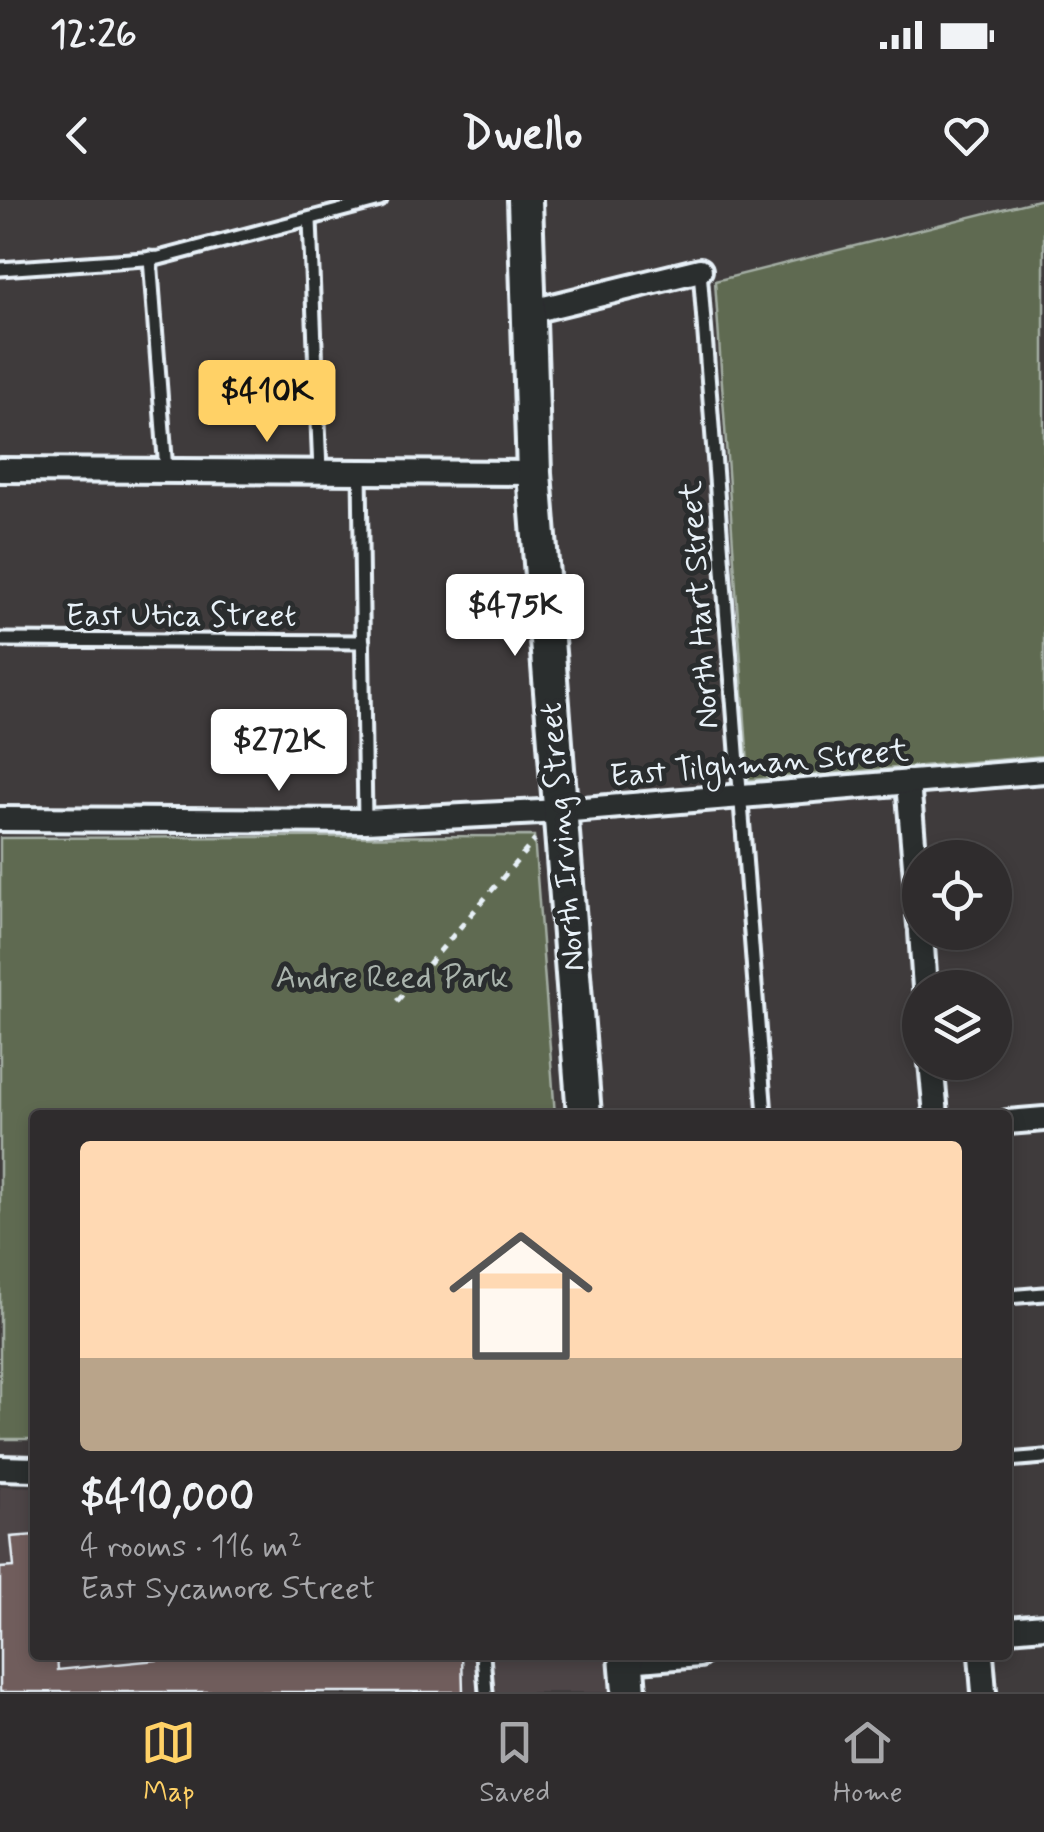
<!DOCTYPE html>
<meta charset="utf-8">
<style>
:root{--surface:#2f2c2d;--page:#373435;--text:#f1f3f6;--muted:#a7a7aa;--line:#4a4849;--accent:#ffd166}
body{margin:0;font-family:Mynerve,sans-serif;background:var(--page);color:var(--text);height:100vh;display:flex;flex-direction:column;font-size:38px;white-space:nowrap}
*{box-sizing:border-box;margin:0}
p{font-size:32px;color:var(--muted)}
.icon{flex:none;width:55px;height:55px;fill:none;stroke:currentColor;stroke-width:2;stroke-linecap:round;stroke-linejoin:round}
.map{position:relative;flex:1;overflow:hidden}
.side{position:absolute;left:30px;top:910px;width:982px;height:550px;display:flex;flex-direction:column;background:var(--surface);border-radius:10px;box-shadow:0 5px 15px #0003,0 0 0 2px var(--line)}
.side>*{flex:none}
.tools{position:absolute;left:902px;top:640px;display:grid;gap:20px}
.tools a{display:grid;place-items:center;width:110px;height:110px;border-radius:50%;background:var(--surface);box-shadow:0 5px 15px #0003,0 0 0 2px var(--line);font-size:50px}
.price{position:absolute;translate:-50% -85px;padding:0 22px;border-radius:10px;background:#fff;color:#222;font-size:32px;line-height:65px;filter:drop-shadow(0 2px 5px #0008)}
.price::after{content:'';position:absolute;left:50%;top:60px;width:30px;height:22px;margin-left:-15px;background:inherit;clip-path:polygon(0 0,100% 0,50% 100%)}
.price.active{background:var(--accent);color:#111}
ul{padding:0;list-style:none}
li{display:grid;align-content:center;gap:20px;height:530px;padding:0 50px}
li span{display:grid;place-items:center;height:310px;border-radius:10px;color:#555}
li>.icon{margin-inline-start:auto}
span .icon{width:180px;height:180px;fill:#fffc;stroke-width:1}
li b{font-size:42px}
.status{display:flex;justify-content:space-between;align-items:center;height:70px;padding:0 50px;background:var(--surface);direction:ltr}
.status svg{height:28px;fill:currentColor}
header{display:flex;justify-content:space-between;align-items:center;height:130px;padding:0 50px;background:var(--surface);font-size:45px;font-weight:700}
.dock{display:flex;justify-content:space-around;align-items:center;height:140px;border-top:2px solid var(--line);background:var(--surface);font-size:28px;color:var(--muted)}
.dock a{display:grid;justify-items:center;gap:5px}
.dock .active{color:var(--accent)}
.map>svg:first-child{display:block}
.built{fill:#4e4546}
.green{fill:#5f6a51;stroke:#a4aea4;stroke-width:2.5}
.building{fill:#705d5c;stroke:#e8f1f8;stroke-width:2.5}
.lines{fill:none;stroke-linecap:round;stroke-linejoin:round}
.lane-casing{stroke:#e8f1f8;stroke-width:19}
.street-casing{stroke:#e8f1f8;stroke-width:30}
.secondary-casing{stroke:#e8f1f8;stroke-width:40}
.path{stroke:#e8f1f8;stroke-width:5;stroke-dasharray:8 8;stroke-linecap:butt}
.lane{stroke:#2a2d2e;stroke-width:11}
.street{stroke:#2a2d2e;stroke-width:22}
.secondary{stroke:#2a2d2e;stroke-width:32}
.labels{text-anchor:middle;stroke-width:10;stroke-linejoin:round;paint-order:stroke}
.street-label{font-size:32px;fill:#e8f1f8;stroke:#2a2d2e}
.park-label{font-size:32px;fill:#aab4ad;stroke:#2a2d2e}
</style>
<div class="status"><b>12:26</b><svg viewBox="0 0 49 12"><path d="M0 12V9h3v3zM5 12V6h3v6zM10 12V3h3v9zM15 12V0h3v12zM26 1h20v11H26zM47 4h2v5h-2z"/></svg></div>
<header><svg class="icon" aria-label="back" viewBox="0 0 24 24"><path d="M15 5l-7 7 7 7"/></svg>Dwello<svg class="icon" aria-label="heart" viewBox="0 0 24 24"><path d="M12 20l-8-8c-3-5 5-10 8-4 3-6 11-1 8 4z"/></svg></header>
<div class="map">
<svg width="1044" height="1492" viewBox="0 0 1044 1492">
<rect width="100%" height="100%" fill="#3f3b3c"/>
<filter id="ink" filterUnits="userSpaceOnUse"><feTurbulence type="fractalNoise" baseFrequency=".01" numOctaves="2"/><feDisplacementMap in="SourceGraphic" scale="20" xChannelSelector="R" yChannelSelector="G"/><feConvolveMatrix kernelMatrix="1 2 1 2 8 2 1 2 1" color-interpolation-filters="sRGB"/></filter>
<g filter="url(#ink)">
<polygon class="built" points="0,1286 35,1287 35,1455 606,1455 609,1492 0,1492"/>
<g class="green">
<polygon points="1038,0 1044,0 1044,556 749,580 715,81"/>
<polygon points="534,636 555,915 35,915 35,1239 0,1239 0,638"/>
</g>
<polygon class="building" points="35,1335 35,1455 57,1455 58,1470 206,1455 462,1455 463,1492 0,1492 0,1368 14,1367 11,1337"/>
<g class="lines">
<g class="lane-casing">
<g id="lane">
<polyline points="310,20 320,272"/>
<polyline points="150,58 166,271"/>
<polyline points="0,69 159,58 380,0"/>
<polyline points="700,70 765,915"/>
<polyline points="360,272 365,621"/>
<polyline points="0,440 363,442"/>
<polyline points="1008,1097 1044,1094"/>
<polyline points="1008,1260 1044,1257"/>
<polyline points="483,1455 486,1492"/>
</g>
</g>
<g class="street-casing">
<g id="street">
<polyline points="528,112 700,70"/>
<polyline points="0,270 534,273"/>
<polyline points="908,582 920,725"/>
<polyline points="0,619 365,621 560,611 1044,571"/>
<polyline points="921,732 925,788"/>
<polyline points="931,862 936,915"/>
<polyline points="1008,922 1044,919"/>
<polyline points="0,1268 35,1269"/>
<polyline points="1008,1429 1044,1426"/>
<polyline points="981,1455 984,1492"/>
<polyline points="627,1461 699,1455"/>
</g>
</g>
<g class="secondary-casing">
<g id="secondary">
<polyline points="525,0 534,273 584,915"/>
<polyline points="626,1455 629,1492"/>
</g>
</g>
<polyline class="path" points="397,801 535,640"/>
<use href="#lane" class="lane"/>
<use href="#street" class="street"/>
<use href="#secondary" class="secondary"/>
</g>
</g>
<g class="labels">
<g class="street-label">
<text transform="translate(698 405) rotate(-94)" y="11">North Hart Street</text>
<text x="181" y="425">East Utica Street</text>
<text transform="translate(759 562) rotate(-5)" y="11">East Tilghman Street</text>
<text transform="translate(561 637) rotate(-95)" y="11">North Irving Street</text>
</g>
<g class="park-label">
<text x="392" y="787">Andre Reed Park</text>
</g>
</g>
</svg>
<div class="tools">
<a><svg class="icon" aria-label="locate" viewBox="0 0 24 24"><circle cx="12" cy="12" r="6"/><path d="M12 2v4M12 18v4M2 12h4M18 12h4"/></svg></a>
<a><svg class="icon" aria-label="layers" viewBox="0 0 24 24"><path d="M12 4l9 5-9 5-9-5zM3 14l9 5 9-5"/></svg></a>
</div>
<b class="price active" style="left:267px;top:245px">$410K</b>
<b class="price" style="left:515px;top:459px">$475K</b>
<b class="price" style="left:279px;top:594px">$272K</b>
<section class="side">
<ul>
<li><span style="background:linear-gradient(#ffd9b3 70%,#b9a48a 0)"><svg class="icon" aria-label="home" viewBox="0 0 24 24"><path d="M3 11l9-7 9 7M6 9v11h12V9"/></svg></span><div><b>$410,000</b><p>4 rooms · 116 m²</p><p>East Sycamore Street</p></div></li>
</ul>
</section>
</div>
<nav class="dock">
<a class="active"><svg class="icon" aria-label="map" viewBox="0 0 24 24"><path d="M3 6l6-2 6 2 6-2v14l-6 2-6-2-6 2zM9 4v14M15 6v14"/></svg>Map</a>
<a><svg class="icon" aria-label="saved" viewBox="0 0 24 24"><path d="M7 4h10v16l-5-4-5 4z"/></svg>Saved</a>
<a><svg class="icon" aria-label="home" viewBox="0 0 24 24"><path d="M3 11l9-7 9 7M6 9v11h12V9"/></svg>Home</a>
</nav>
